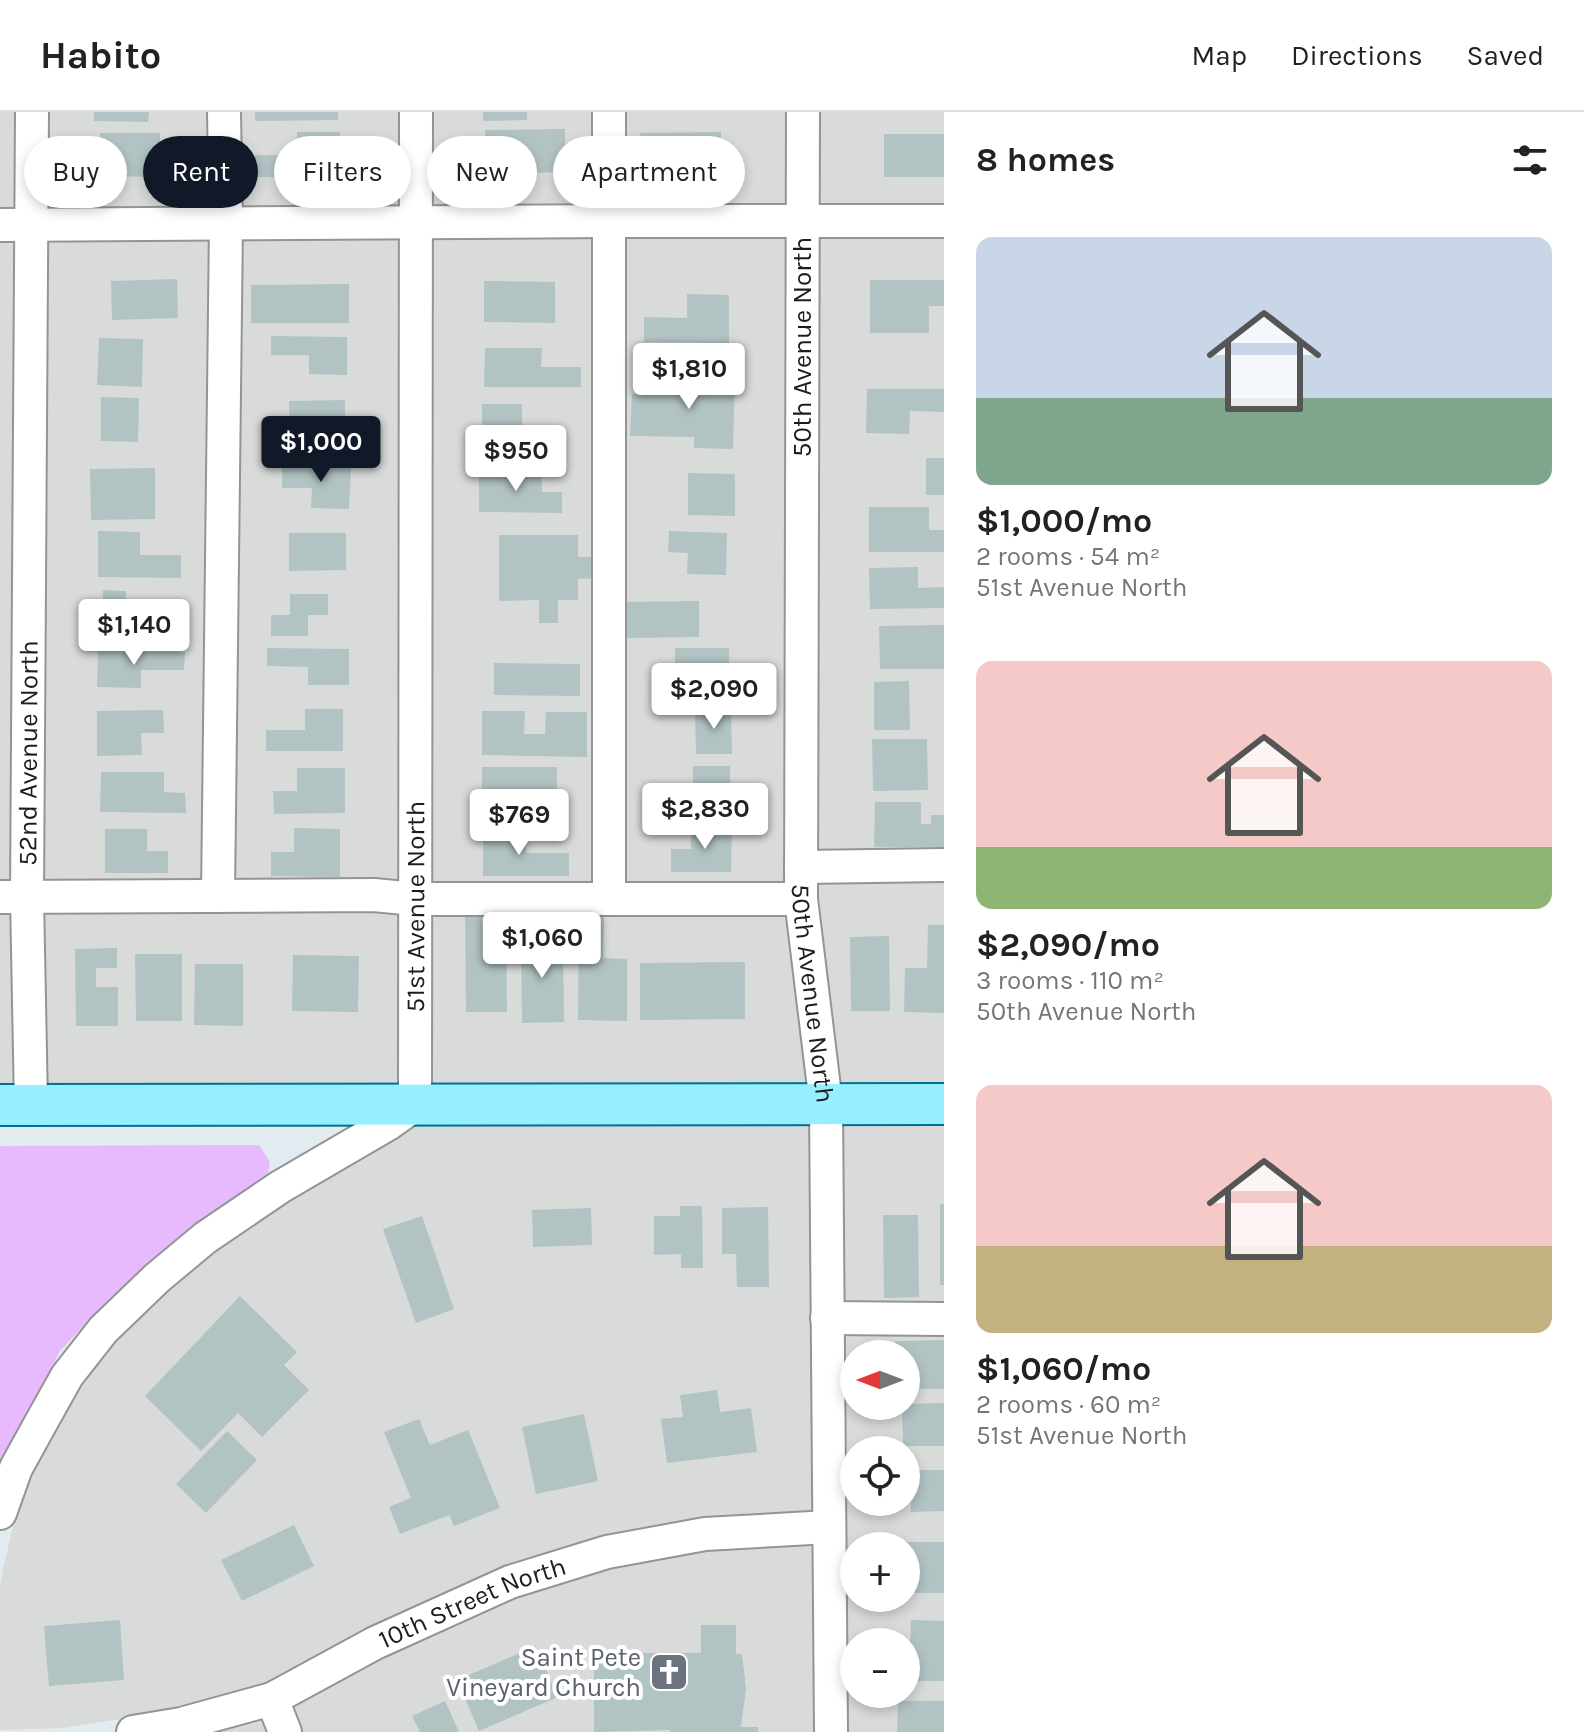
<!DOCTYPE html>
<meta charset="utf-8">
<style>
:root{--surface:#fff;--page:#f2f2f2;--text:#222;--muted:#767676;--line:#e0e0e0;--accent:#111827}
body{margin:0;font-family:Karla,sans-serif;background:var(--page);color:var(--text);height:100vh;display:flex;flex-direction:column;font-size:30px;white-space:nowrap}
*{box-sizing:border-box;margin:0}
p{font-size:26px;color:var(--muted)}
.icon{flex:none;width:44px;height:44px;fill:none;stroke:currentColor;stroke-width:2;stroke-linecap:round;stroke-linejoin:round}
.map{position:relative;flex:1;overflow:hidden}
.sheet{display:flex;flex-direction:column;background:var(--surface);width:640px}
.sheet>*{flex:none}
.hud{position:absolute;left:24px;top:24px;width:760px;height:72px;display:flex;gap:16px}
.needle{width:52px;rotate:270deg}
.tools{position:absolute;left:840px;top:1228px;display:grid;gap:16px}
.tools a{display:grid;place-items:center;width:80px;height:80px;border-radius:50%;background:var(--surface);box-shadow:0 4px 12px #0003;font-size:40px}
.price{position:absolute;translate:-50% -68px;padding:0 18px;border-radius:8px;background:#fff;color:#222;font-size:26px;line-height:52px;filter:drop-shadow(0 2px 4px #0008)}
.price::after{content:'';position:absolute;left:50%;top:48px;width:24px;height:18px;margin-left:-12px;background:inherit;clip-path:polygon(0 0,100% 0,50% 100%)}
.price.current{background:var(--accent);color:#fff}
ul{padding:0;list-style:none}
li{display:grid;align-content:center;gap:16px;height:424px;padding:0 32px}
li span{display:grid;place-items:center;height:248px;border-radius:16px;color:#555}
li>.icon{margin-inline-start:auto}
span .icon{width:144px;height:144px;fill:#fffc;stroke-width:1}
li b{font-size:34px}
h2{display:flex;justify-content:space-between;align-items:center;height:96px;padding:0 32px;font-size:34px}
.pill{padding:0 28px;border-radius:36px;background:var(--surface);box-shadow:0 4px 12px #0003;font-size:28px;line-height:72px}
.pill.current{background:var(--accent);color:#fff}
header{display:flex;align-items:center;gap:48px;box-sizing:border-box;height:112px;padding:0 40px;background:var(--surface);border-bottom:2px solid var(--line)}
header strong{font-size:38px}
nav{display:flex;gap:44px;margin-inline-start:auto;font-size:28px}
main{display:flex;flex:1;min-height:0}
.map>svg:first-child{display:block}
.residential{fill:#d9dbda;fill-rule:evenodd}
.park{fill:#e7bafd}
.building{fill:#b2c3c4}
.lines{fill:none;stroke-linecap:round;stroke-linejoin:round}
.minor-casing{stroke:#949494;stroke-width:36}
.major-casing{stroke:#006f95;stroke-width:44}
.minor{stroke:#fff;stroke-width:32}
.major{stroke:#96efff;stroke-width:40}
.labels{text-anchor:middle;stroke-width:8;stroke-linejoin:round;paint-order:stroke}
.street-label{font-size:26px;fill:#1d1d1d;stroke:#fff}
.worship-label{font-size:26px;fill:#5b616d;stroke:#fff;text-anchor:end}
</style>
<header>
<strong>Habito</strong>
<nav><a>Map</a><a>Directions</a><a>Saved</a></nav>
</header>
<main>
<div class="map">
<svg width="944" height="1620" viewBox="0 0 944 1620">
<rect width="100%" height="100%" fill="#e2ebef"/>
<g class="residential">
<rect x="0" y="0" width="15" height="98"/>
<polygon points="49,0 399,0 399,97 49,98"/>
<polygon points="432,0 786,0 785,95 432,96"/>
<polygon points="819,0 944,0 944,94 819,95"/>
<polygon points="609,124 785,125 784,787 807,977 431,978 432,126"/>
<polygon points="944,124 944,977 841,977 817,786 819,125"/>
<polygon points="399,127 398,978 47,979 43,785 49,128"/>
<polygon points="0,128 15,128 10,785 14,979 0,979"/>
<polygon points="421,1007 809,1007 812,1401 701,1407 265,1574 177,1598 63,1616 0,1618 0,1473 4,1453 14,1410 32,1361 81,1272 105,1241 154,1191 237,1123 290,1088 397,1025"/>
<path d="M 843,1007 L 944,1007 L 944,1620 L 847,1620 ZM 854,1242 L 906,1242 L 906,1294 L 854,1294 ZM 854,1338 L 906,1338 L 906,1390 L 854,1390 ZM 854,1434 L 906,1434 L 906,1486 L 854,1486 ZM 854,1530 L 906,1530 L 906,1582 L 854,1582 Z"/>
<polygon points="813,1431 814,1620 302,1620 292,1594 384,1544 517,1484 612,1455 707,1437"/>
<polygon points="261,1606 267,1620 209,1620"/>
</g>
<polygon class="park" points="259,1033 270,1050 268,1061 156,1144 102,1194 60,1239 0,1356 0,1034"/>
<g class="building">
<polygon points="94,0 149,0 148,10 94,9"/>
<polygon points="255,0 338,0 338,8 255,9"/>
<polygon points="483,0 527,0 527,8 483,9"/>
<polygon points="565,17 565,60 486,62 485,18"/>
<polygon points="297,20 340,20 340,65 255,65 255,43 297,43"/>
<polygon points="721,20 721,64 641,65 640,21"/>
<polygon points="100,21 160,21 160,65 99,64"/>
<rect x="884" y="22" width="60" height="43"/>
<polygon points="177,167 178,206 112,208 111,169"/>
<polygon points="870,168 944,168 944,194 929,194 929,221 870,221"/>
<polygon points="484,169 555,170 555,211 484,210"/>
<polygon points="349,172 349,211 251,211 251,173"/>
<polygon points="687,182 729,183 729,231 644,230 644,205 687,206"/>
<polygon points="271,224 347,225 347,263 309,262 309,243 271,243"/>
<polygon points="99,226 143,227 142,275 97,273"/>
<polygon points="485,236 542,236 541,255 581,255 581,275 484,275"/>
<polygon points="674,262 735,263 733,337 694,336 694,325 630,324 632,282 674,283"/>
<polygon points="867,277 944,277 944,300 910,299 909,322 866,321"/>
<polygon points="101,285 139,286 138,330 101,329"/>
<polygon points="345,288 345,335 290,336 289,289"/>
<polygon points="482,292 522,292 522,314 562,314 562,337 482,337"/>
<rect x="926" y="346" width="18" height="37"/>
<polygon points="282,354 351,355 349,397 311,396 312,376 282,376"/>
<polygon points="155,356 155,407 91,408 90,357"/>
<polygon points="479,358 542,359 542,380 562,380 562,401 479,400"/>
<polygon points="688,361 735,362 735,404 688,403"/>
<polygon points="869,395 929,395 929,418 944,418 944,440 869,440"/>
<polygon points="98,419 140,420 140,443 181,443 181,466 98,465"/>
<polygon points="669,419 727,421 726,463 687,462 688,441 668,440"/>
<polygon points="289,421 346,421 346,458 289,459"/>
<polygon points="499,423 578,423 578,445 597,445 598,466 578,467 578,488 558,488 558,511 539,511 539,488 499,489"/>
<polygon points="918,455 918,476 944,475 944,496 870,497 869,456"/>
<polygon points="103,478 126,479 125,499 171,501 171,521 101,518"/>
<polygon points="290,482 328,482 328,503 308,503 308,524 271,524 271,503 290,503"/>
<polygon points="699,489 699,525 625,526 624,490"/>
<polygon points="944,513 944,557 880,557 879,514"/>
<polygon points="267,536 349,537 349,573 308,573 308,555 267,554"/>
<rect x="675" y="536" width="54" height="47"/>
<polygon points="98,539 185,540 184,558 141,558 141,576 97,575"/>
<polygon points="494,551 580,552 580,584 494,583"/>
<polygon points="909,569 910,618 874,618 874,570"/>
<polygon points="731,595 732,642 696,642 695,596"/>
<polygon points="305,597 343,597 343,639 266,639 266,618 305,618"/>
<polygon points="163,598 164,621 141,621 142,643 97,644 97,599"/>
<polygon points="482,599 525,599 524,622 545,622 546,600 587,600 587,645 482,643"/>
<polygon points="872,627 927,627 928,678 873,679"/>
<polygon points="693,654 730,654 731,701 675,702 674,679 693,678"/>
<polygon points="482,655 557,655 557,701 482,700"/>
<polygon points="297,656 345,656 345,701 274,702 273,679 297,679"/>
<polygon points="101,660 164,660 164,680 185,681 186,701 100,700"/>
<polygon points="875,690 921,690 921,712 931,712 931,703 944,703 944,735 874,735"/>
<polygon points="691,714 732,714 731,760 671,760 671,737 691,737"/>
<polygon points="294,716 340,717 340,765 271,764 271,740 294,740"/>
<polygon points="105,717 147,717 147,739 168,739 168,761 105,761"/>
<polygon points="483,718 526,718 526,741 569,741 569,764 483,764"/>
<polygon points="465,796 506,796 507,900 466,900"/>
<polygon points="579,804 604,804 603,846 627,847 627,909 578,908"/>
<polygon points="928,813 944,813 944,901 904,900 905,856 927,856"/>
<polygon points="563,824 564,910 522,911 521,825"/>
<polygon points="889,824 890,899 851,899 850,825"/>
<polygon points="117,836 117,856 96,856 96,875 118,875 118,914 76,914 75,837"/>
<polygon points="135,842 182,842 182,909 136,909"/>
<polygon points="293,843 359,844 358,900 292,899"/>
<polygon points="745,850 745,907 640,908 640,851"/>
<polygon points="195,852 243,852 243,914 194,913"/>
<rect x="940" y="1092" width="4" height="81"/>
<polygon points="680,1094 702,1094 703,1156 681,1156 681,1142 654,1143 654,1104 680,1104"/>
<polygon points="768,1095 769,1175 737,1175 736,1142 722,1142 722,1096"/>
<polygon points="591,1096 592,1133 533,1135 532,1098"/>
<polygon points="883,1103 918,1103 919,1185 884,1186"/>
<polygon points="422,1104 454,1197 416,1211 383,1117"/>
<polygon points="240,1184 297,1240 284,1253 309,1278 262,1325 238,1301 201,1339 145,1284"/>
<polygon points="944,1228 944,1277 906,1277 906,1242 895,1242 895,1229"/>
<polygon points="717,1278 720,1300 751,1296 757,1340 667,1351 661,1307 683,1305 680,1283"/>
<polygon points="944,1291 944,1334 903,1334 902,1294 906,1294 906,1292"/>
<polygon points="584,1302 598,1369 536,1382 522,1315"/>
<polygon points="419,1307 430,1333 468,1318 500,1396 454,1414 449,1403 400,1422 389,1395 411,1386 384,1320"/>
<polygon points="227,1319 257,1348 206,1401 176,1372"/>
<polygon points="910,1358 944,1358 944,1399 911,1400"/>
<polygon points="294,1413 314,1454 242,1489 221,1448"/>
<polygon points="901,1430 944,1430 944,1481 906,1481 906,1434 901,1434"/>
<polygon points="120,1508 124,1568 49,1574 44,1514"/>
<polygon points="911,1508 944,1509 944,1569 909,1569"/>
<polygon points="701,1513 736,1513 736,1542 742,1542 746,1577 741,1615 758,1615 758,1620 670,1620 670,1618 594,1620 594,1541 701,1541"/>
<polygon points="536,1534 558,1585 479,1619 457,1568"/>
<polygon points="445,1589 459,1620 420,1620 412,1604"/>
<polygon points="898,1589 944,1589 944,1620 897,1620"/>
</g>
<g class="lines">
<g class="minor-casing">
<g id="minor">
<path id="s1" d="M 803,0 L 801,787 L 826,992 L 831,1620"/>
<polyline points="0,113 609,109 944,109"/>
<polyline points="801,755 944,753"/>
<polyline points="218,784 226,112 224,0"/>
<polyline points="0,785 374,783 415,787 801,787"/>
<polyline points="609,787 609,0"/>
<path id="s2" d="M 31,993 L 27,785 L 32,0"/>
<polyline points="827,1206 944,1207"/>
<path id="s3" d="M 0,1401 L 16,1356 L 38,1316 L 67,1264 L 103,1218 L 157,1166 L 205,1126 L 280,1075 L 388,1012 L 415,993 L 416,0"/>
<polyline points="272,1587 285,1620"/>
<path id="s4" d="M 133,1620 L 181,1612 L 272,1587 L 375,1531 L 510,1470 L 607,1440 L 705,1422 L 829,1415"/>
</g>
</g>
<g class="major-casing">
<polyline id="major" points="0,993 944,992"/>
</g>
<use href="#minor" class="minor"/>
<use href="#major" class="major"/>
</g>
<defs>
<g id="church-square" transform="scale(2)"><rect x="-9" y="-9" width="18" height="18" rx="4" fill="#6b7280" stroke="#fff"/><path d="M-1.2-6h2.4v3.5h3.3v2.4h-3.3V6h-2.4V-.1h-3.3v-2.4h3.3Z" fill="#fff"/></g>
</defs>
<g fill-rule="evenodd">
<use href="#church-square" x="669" y="1560"/>
</g>
<g class="labels">
<g class="street-label">
<text transform="translate(802 235) rotate(-90)" y="9">50th Avenue North</text>
<text dy="9" stroke="none"><textPath href="#s2" startOffset="352">52nd Avenue North</textPath></text>
<text dy="9" stroke="none"><textPath href="#s3" startOffset="796">51st Avenue North</textPath></text>
<text dy="9" stroke="none"><textPath href="#s1" startOffset="882">50th Avenue North</textPath></text>
<text dy="9" stroke="none"><textPath href="#s4" startOffset="366">10th Street North</textPath></text>
</g>
<g class="worship-label">
<text x="641" y="1554">Saint Pete<tspan x="641" dy="30">Vineyard Church</tspan></text>
</g>
</g>
</svg>
<div class="tools">
<a><svg class="needle" viewBox="-14 -14 28 28"><path d="M0-13l5 13h-10z" fill="#e53935"/><path d="M0 13l5-13h-10z" fill="#767676"/></svg></a>
<a><svg class="icon" aria-label="locate" viewBox="0 0 24 24"><circle cx="12" cy="12" r="6"/><path d="M12 2v4M12 18v4M2 12h4M18 12h4"/></svg></a>
<a>+</a>
<a>−</a>
</div>
<b class="price" style="left:689px;top:299px">$1,810</b>
<b class="price current" style="left:321px;top:372px">$1,000</b>
<b class="price" style="left:516px;top:381px">$950</b>
<b class="price" style="left:134px;top:555px">$1,140</b>
<b class="price" style="left:714px;top:619px">$2,090</b>
<b class="price" style="left:705px;top:739px">$2,830</b>
<b class="price" style="left:519px;top:745px">$769</b>
<b class="price" style="left:542px;top:868px">$1,060</b>
<div class="hud">
<a class="pill">Buy</a>
<a class="pill current">Rent</a>
<a class="pill">Filters</a>
<a class="pill">New</a>
<a class="pill">Apartment</a>
</div>
</div>
<section class="sheet">
<h2>8 homes<svg class="icon" aria-label="filters" viewBox="0 0 24 24"><path d="M4 7h16M4 17h16"/><circle cx="9" cy="7" r="2"/><circle cx="15" cy="17" r="2"/></svg></h2>
<ul>
<li><span style="background:linear-gradient(#c9d6e8 65%,#7fa58c 0)"><svg class="icon" aria-label="home" viewBox="0 0 24 24"><path d="M3 11l9-7 9 7M6 9v11h12V9"/></svg></span><div><b>$1,000/mo</b><p>2 rooms · 54 m²</p><p>51st Avenue North</p></div></li>
<li><span style="background:linear-gradient(#f6c9c9 75%,#8fb573 0)"><svg class="icon" aria-label="home" viewBox="0 0 24 24"><path d="M3 11l9-7 9 7M6 9v11h12V9"/></svg></span><div><b>$2,090/mo</b><p>3 rooms · 110 m²</p><p>50th Avenue North</p></div></li>
<li><span style="background:linear-gradient(#f6c9c9 65%,#c2b280 0)"><svg class="icon" aria-label="home" viewBox="0 0 24 24"><path d="M3 11l9-7 9 7M6 9v11h12V9"/></svg></span><div><b>$1,060/mo</b><p>2 rooms · 60 m²</p><p>51st Avenue North</p></div></li>
</ul>
</section>
</main>
